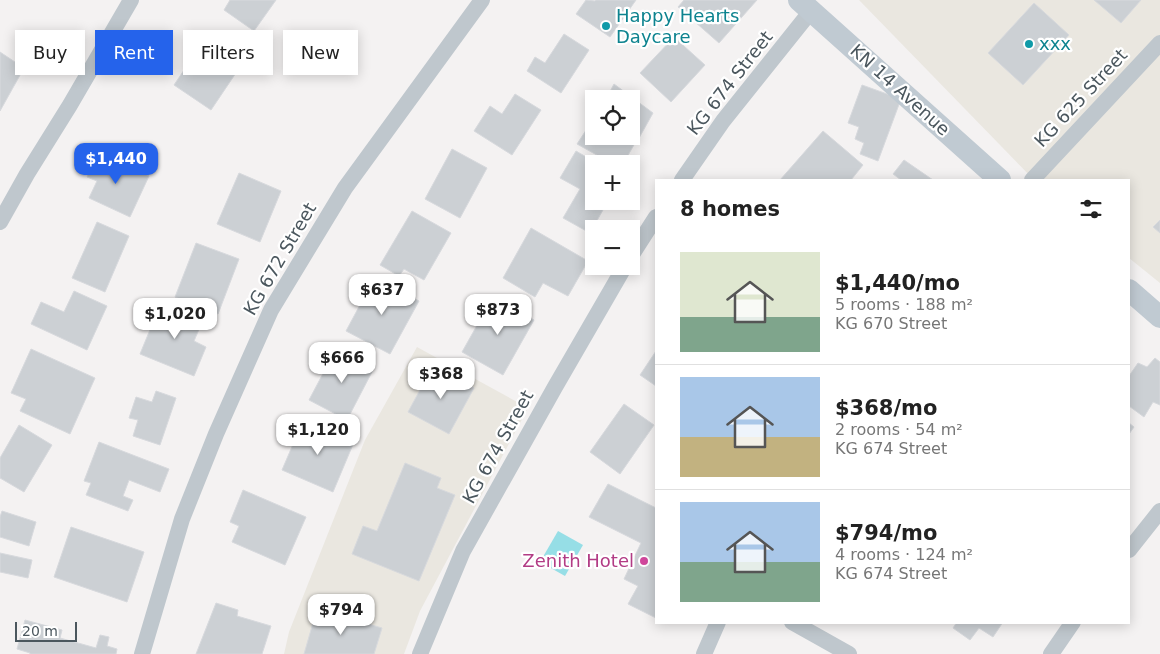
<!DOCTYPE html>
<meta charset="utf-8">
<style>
:root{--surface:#fff;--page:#f6f6f6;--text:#222;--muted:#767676;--line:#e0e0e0;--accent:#2563eb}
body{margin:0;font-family:"DejaVu Sans",sans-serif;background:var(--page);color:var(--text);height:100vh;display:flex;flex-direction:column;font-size:19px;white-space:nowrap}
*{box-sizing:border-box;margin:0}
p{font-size:16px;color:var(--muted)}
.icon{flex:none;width:28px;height:28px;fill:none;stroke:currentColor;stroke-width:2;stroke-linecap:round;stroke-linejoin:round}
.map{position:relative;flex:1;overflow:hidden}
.sheet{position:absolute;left:655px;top:179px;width:475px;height:445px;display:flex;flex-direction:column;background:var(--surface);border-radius:0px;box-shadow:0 2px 12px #0003}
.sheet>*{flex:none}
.top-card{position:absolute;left:15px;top:30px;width:475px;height:45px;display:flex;gap:10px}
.tools{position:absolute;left:585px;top:90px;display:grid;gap:10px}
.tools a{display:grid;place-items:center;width:55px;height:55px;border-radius:0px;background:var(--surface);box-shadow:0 2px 12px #0003;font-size:25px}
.scale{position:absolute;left:15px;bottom:12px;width:62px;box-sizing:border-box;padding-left:5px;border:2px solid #4b575e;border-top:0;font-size:14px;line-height:18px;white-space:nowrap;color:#4b575e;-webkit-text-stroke:4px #fff;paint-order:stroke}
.price{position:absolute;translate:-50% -42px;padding:0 11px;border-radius:10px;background:#fff;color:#222;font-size:16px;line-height:32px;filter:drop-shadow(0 1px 2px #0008)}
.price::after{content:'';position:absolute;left:50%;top:30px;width:15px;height:11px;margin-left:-8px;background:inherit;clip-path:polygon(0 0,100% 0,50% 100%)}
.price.current{background:var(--accent);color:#fff}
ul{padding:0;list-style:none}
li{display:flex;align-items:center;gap:15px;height:125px;padding:0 25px}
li+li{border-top:1px solid var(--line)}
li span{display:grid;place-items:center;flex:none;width:140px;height:100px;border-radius:0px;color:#555}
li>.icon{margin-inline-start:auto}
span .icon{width:60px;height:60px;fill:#fffc;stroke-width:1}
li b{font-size:21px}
h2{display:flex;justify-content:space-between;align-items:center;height:60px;padding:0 25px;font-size:21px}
.tag{padding:0 18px;border-radius:0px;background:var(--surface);box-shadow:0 2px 12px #0003;font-size:18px;line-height:45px}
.tag.current{background:var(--accent);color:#fff}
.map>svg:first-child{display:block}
.commercial{fill:#eae7e0}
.water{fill:#96dee6}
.building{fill:#ccd0d4;stroke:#d7d9dd}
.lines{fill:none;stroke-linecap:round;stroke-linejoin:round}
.street{stroke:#bfc7cd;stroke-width:16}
.secondary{stroke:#c0cad2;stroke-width:22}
.culture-dot{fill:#0f9aa8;stroke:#fff;stroke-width:2}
.hotel-dot{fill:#d1479c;stroke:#fff;stroke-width:2}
.labels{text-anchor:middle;stroke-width:4.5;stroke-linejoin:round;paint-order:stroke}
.culture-label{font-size:18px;fill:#0d838f;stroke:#fff;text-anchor:start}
.street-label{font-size:18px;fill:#4b575e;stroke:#fff}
.hotel-label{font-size:18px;fill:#b23c85;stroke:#fff;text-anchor:end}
</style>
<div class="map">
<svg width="1160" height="654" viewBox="0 0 1160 654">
<rect width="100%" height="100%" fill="#f4f2f2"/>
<g class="commercial">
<polygon points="859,0 1160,0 1160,283 1129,258 1129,180 1034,180"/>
<polygon points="417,347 528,408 420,611 404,654 284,654 289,632 365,440"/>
</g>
<polygon class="water" points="558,531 583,545 565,576 540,562"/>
<g class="building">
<polygon points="230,0 276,0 254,31 224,10"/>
<polygon points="586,0 595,1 596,0 636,0 610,37 576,14"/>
<polygon points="684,0 757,0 719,43 678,7"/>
<polygon points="1094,0 1141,0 1121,23"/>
<polygon points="1034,3 1069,35 1023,85 988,53"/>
<polygon points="564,34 589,50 561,93 527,71 535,57 545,63"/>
<polygon points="207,36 244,61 211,110 174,85"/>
<polygon points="674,37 705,65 671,102 640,73"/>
<polygon points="0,52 24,68 0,111"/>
<polygon points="614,84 653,113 639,138 631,133 631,99 606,99"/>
<polygon points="862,85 901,99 878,161 860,154 864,143 855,139 859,127 848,123"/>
<polygon points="515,94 541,110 512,155 474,131 490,106 502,114"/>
<polygon points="594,118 594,136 624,136 635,143 623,164 613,164 577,144"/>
<polygon points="823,131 863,165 851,180 780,180"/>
<polygon points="452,149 487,168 460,218 425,199"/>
<polygon points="576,151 598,164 594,164 594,201 608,201 590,233 563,218 580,189 560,178"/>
<polygon points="99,153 149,176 130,217 89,198 97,181 87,177"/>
<polygon points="904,160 933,180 901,180 893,174"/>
<polygon points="239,173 281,191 260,242 217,224"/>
<polygon points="412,211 451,233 424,280 404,269 399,276 380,265"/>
<polygon points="1160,220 1160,233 1153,227"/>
<polygon points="97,222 129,236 105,292 72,278"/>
<polygon points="531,228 588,261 568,296 543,283 535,297 503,278"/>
<polygon points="196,243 239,259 218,314 175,297"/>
<polygon points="375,277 419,301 390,354 346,331"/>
<polygon points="74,291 107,306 87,350 31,324 41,302 64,312"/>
<polygon points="493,297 534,320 503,375 462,352"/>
<polygon points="161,303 203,320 194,341 206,347 194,376 140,354"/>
<polygon points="31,349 95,378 70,434 20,411 26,399 11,393"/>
<polygon points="336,349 374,368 347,420 309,400"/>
<polygon points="656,351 656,386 640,375"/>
<polygon points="1155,358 1160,362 1160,405 1153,402 1144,417 1129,406 1129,376 1138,363 1147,367"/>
<polygon points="433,366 474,388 449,434 408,412"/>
<polygon points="156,391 176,398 160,445 133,436 138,420 129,418 136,397 152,402"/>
<polygon points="624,404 654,425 620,474 590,452"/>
<polygon points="303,421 354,442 333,492 282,470"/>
<polygon points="1129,423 1134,427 1129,434"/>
<polygon points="19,425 52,445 24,492 0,478 0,458"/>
<polygon points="99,442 169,469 160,492 129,480 123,496 133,500 128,511 86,495 91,483 84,481"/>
<polygon points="405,463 441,478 437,488 455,495 419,581 352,554 363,526 377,531"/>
<polygon points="608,484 656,508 656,618 628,604 638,586 624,579 641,543 589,517"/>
<polygon points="243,490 306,517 285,565 232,542 239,526 230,522"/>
<polygon points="2,511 36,522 29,546 0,537 0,517"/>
<polygon points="71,527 144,552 127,602 54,577"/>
<polygon points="0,553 32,560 28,578 0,572"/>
<polygon points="216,603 238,610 237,616 271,626 262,654 196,654"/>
<polygon points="317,609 382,628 374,654 304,654"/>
<polygon points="25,620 62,630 60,638 96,648 100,635 109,637 107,646 117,649 116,654 30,654 30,653 17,649"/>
<polygon points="957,622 1003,622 993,637 979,628 970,640 953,628"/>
</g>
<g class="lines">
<g class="street">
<polyline points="682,180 723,121 811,11"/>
<polyline points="1032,180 1160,43"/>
<polyline points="0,222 27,174 70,105 131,0"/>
<polyline points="631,256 656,217"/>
<polyline points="1129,550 1160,511"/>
<polyline points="792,622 849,654"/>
<polyline points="142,654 182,519 216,434 271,310 345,188 482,0"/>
<polyline points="420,654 463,551 555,387 625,266"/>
<polyline points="704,654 718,622"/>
<polyline points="1051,654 1073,622"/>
</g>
<g class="secondary">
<polyline points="799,0 1000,180"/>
<polyline points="1129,290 1160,317"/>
</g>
</g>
<g class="culture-dot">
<circle cx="606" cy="26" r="5"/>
<circle cx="1029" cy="44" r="5"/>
</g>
<circle class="hotel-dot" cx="644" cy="561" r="5"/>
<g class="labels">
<g class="culture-label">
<text x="616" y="22">Happy Hearts<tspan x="616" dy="21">Daycare</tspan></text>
<text x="1039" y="50">xxx</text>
</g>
<g class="street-label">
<text transform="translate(730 83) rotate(-52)" y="6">KG 674 Street</text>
<text transform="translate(900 90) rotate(42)" y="6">KN 14 Avenue</text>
<text transform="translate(1081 98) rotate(-47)" y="6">KG 625 Street</text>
<text transform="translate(280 259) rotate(-60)" y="6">KG 672 Street</text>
<text transform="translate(498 447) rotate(-61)" y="6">KG 674 Street</text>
</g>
<g class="hotel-label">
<text x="634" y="567">Zenith Hotel</text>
</g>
</g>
</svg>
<div class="tools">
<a><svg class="icon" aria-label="locate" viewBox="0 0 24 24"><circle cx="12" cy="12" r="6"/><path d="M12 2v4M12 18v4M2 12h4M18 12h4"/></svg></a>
<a>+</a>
<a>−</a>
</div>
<div class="scale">20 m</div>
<b class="price current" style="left:116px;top:185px">$1,440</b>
<b class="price" style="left:382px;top:316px">$637</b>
<b class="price" style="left:498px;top:336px">$873</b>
<b class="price" style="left:175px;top:340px">$1,020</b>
<b class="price" style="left:342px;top:384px">$666</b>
<b class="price" style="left:441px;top:400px">$368</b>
<b class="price" style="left:318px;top:456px">$1,120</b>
<b class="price" style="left:341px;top:636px">$794</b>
<div class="top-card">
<a class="tag">Buy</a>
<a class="tag current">Rent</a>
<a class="tag">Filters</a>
<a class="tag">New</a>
</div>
<section class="sheet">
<h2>8 homes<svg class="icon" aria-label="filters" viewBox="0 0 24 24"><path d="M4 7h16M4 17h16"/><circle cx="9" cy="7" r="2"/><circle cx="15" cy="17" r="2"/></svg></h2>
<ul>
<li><span style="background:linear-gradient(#dfe7d0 65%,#7fa58c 0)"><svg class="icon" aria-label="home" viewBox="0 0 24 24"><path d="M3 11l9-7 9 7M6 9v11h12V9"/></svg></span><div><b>$1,440/mo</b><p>5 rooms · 188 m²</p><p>KG 670 Street</p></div></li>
<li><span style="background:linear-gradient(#a9c7e8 60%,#c2b280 0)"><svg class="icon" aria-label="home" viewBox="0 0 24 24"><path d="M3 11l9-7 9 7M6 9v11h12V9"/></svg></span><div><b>$368/mo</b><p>2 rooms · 54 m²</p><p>KG 674 Street</p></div></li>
<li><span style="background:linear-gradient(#a9c7e8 60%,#7fa58c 0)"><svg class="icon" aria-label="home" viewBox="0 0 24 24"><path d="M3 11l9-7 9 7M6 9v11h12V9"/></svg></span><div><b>$794/mo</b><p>4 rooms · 124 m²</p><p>KG 674 Street</p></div></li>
</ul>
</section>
</div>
